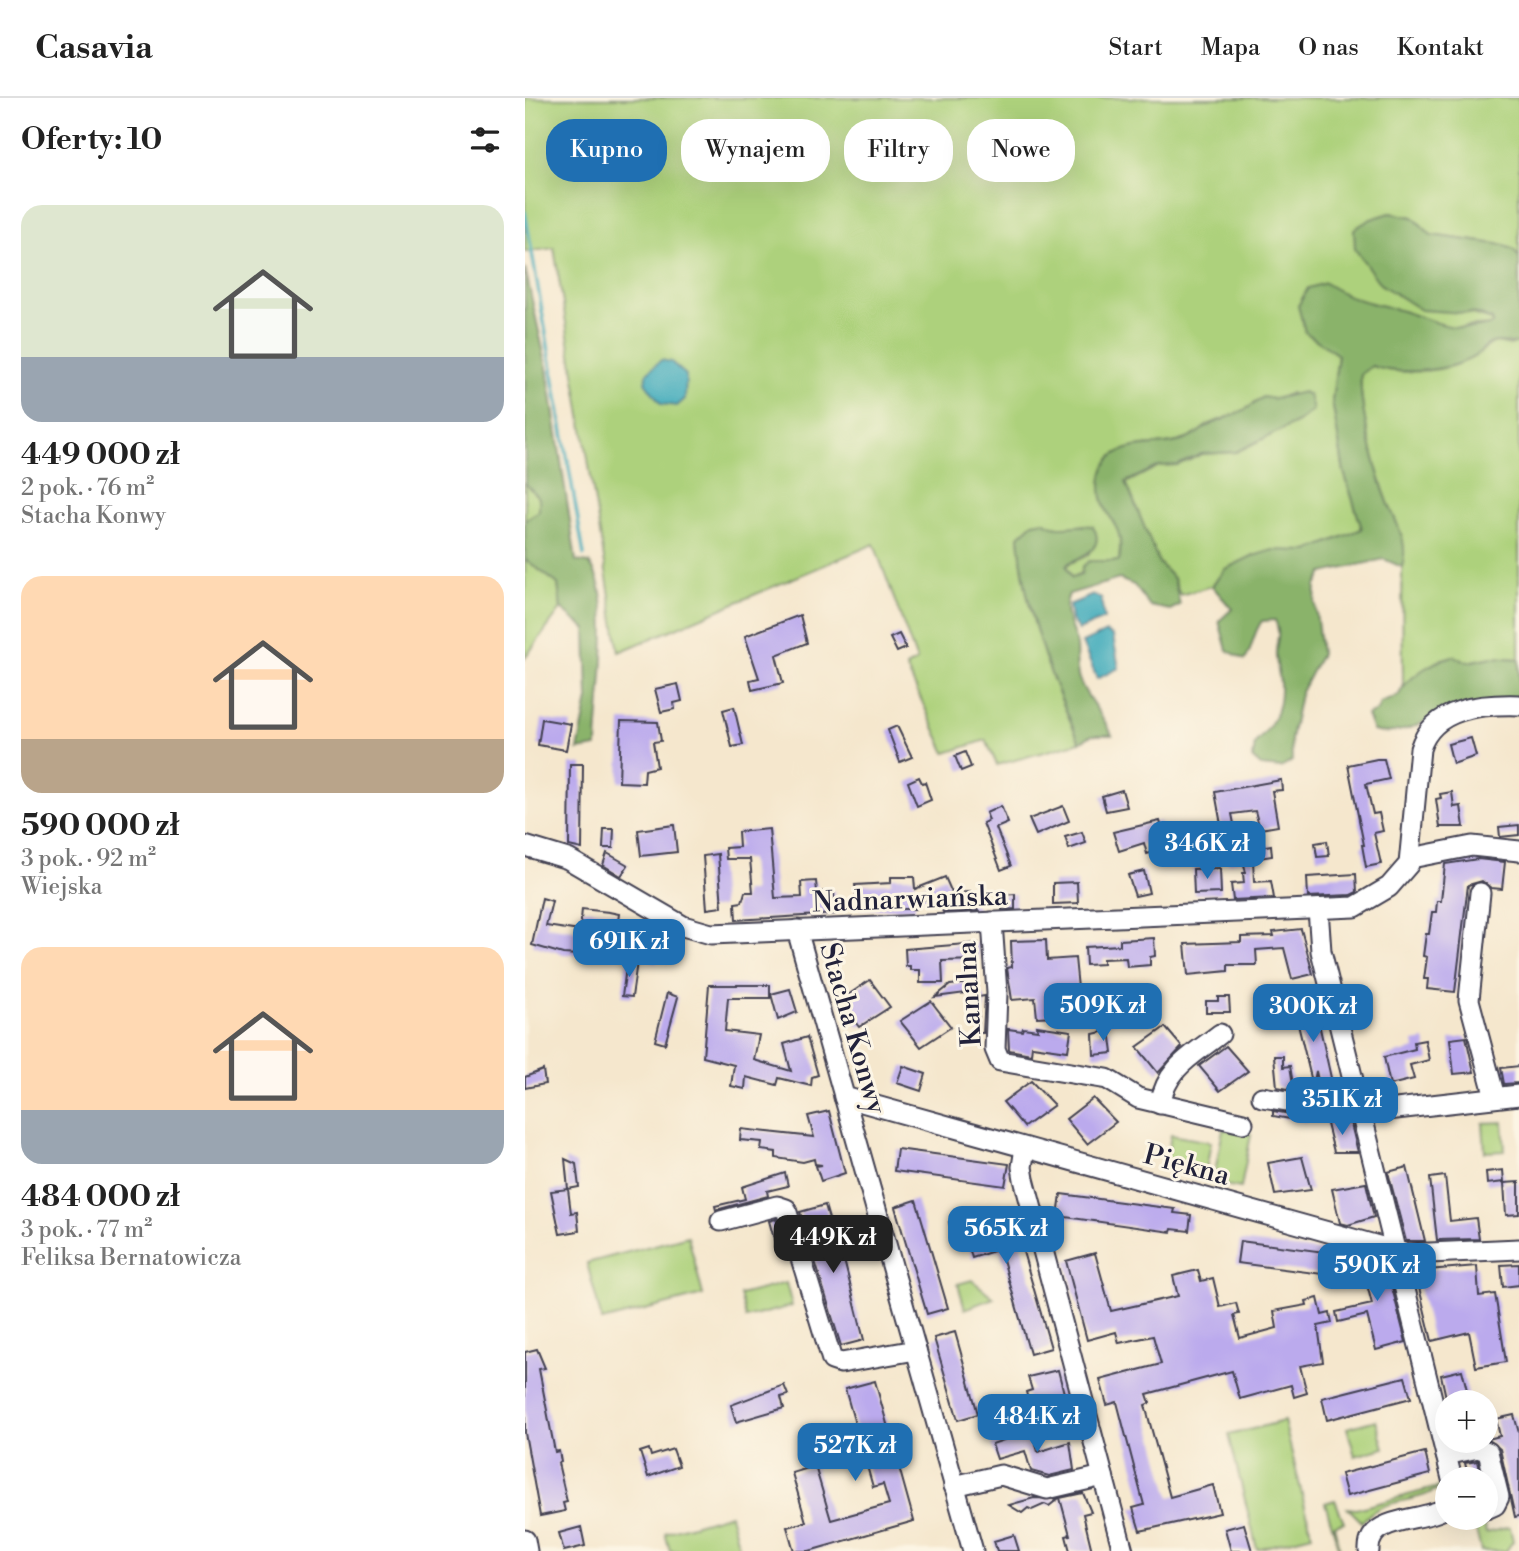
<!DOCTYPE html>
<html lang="pl">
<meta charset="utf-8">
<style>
:root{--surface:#fff;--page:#f2f2f2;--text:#222;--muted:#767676;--line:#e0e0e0;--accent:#1f6fb2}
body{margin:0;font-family:"Libre Bodoni",serif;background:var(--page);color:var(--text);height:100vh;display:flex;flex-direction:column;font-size:26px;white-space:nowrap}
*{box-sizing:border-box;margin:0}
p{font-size:23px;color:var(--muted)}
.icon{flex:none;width:38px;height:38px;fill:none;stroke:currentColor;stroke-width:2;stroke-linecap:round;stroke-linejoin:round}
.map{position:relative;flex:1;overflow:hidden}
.drawer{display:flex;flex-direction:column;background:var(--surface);width:525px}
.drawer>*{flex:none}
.banner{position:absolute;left:21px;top:21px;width:665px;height:63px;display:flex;gap:14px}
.fabs{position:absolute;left:910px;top:1292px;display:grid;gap:14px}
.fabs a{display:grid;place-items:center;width:63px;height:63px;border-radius:50%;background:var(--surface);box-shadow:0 7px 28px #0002;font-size:35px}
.price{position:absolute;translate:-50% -60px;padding:0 16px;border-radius:14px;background:var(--accent);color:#fff;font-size:23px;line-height:46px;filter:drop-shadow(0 2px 4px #0008)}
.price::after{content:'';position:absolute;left:50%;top:42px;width:21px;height:16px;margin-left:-10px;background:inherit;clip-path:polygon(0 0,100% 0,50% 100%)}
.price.selected{background:#222;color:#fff}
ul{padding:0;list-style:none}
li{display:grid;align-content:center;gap:14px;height:371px;padding:0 21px}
li span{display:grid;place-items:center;height:217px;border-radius:21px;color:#555}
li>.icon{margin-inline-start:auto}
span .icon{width:126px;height:126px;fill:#fffc;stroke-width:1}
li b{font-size:30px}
h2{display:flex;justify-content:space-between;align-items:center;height:84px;padding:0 21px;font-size:30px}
.pill{padding:0 24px;border-radius:28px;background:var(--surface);box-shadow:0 7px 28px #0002;font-size:24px;line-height:63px}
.pill.selected{background:var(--accent);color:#fff}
header{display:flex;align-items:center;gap:42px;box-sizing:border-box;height:98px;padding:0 35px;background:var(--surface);border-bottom:2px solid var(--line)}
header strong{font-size:33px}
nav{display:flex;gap:38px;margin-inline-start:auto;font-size:24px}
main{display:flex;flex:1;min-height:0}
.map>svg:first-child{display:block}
.green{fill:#add17b;stroke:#687a5b;stroke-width:2}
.forest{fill:#8ab36b;stroke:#566a53;stroke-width:2}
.water{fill:#3ba9ba;stroke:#2e667a;stroke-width:2}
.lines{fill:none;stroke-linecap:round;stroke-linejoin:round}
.stream{stroke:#3ba9ba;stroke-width:3.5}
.building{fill:#bbaaed}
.minor-casing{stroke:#424051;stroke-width:23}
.minor{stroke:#fff;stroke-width:19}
.labels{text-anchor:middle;stroke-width:6;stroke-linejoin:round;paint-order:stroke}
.street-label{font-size:28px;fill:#22223b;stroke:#fcf5e5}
</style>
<header>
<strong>Casavia</strong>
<nav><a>Start</a><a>Mapa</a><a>O nas</a><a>Kontakt</a></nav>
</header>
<main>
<section class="drawer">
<h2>Oferty: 10<svg class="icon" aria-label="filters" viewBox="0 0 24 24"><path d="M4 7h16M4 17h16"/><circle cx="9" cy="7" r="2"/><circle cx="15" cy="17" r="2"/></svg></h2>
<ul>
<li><span style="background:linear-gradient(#dfe7d0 70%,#9aa5b1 0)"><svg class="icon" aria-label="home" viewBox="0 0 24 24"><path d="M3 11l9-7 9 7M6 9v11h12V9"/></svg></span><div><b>449 000 zł</b><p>2 pok. · 76 m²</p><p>Stacha Konwy</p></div></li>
<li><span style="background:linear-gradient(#ffd9b3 75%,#b9a48a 0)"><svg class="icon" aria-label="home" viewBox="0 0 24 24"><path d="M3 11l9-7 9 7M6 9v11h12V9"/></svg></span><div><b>590 000 zł</b><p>3 pok. · 92 m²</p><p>Wiejska</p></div></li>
<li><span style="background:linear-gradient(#ffd9b3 75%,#9aa5b1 0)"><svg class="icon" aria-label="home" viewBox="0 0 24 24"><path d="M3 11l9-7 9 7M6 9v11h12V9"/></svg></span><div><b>484 000 zł</b><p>3 pok. · 77 m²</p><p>Feliksa Bernatowicza</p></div></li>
</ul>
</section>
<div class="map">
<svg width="994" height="1453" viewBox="0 0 994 1453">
<rect width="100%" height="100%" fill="#fcf5e5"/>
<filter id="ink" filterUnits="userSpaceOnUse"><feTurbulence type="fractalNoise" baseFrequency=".0143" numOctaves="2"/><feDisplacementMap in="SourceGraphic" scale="14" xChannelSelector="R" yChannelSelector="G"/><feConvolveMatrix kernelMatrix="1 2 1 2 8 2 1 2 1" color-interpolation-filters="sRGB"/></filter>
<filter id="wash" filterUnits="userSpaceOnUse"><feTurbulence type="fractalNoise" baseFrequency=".00686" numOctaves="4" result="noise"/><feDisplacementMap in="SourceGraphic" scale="28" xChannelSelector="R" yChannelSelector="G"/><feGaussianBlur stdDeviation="1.57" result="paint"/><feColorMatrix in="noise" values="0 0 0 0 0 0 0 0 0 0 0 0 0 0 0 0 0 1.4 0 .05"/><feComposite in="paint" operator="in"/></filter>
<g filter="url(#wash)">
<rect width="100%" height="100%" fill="#f5e7cd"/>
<g class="green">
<path d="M 0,0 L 994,0 L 994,160 L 989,152 L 979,147 L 906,137 L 888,119 L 865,115 L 855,186 L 867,193 L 967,222 L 967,227 L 921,230 L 877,213 L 837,205 L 811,192 L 780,234 L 813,257 L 807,303 L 819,374 L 837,431 L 783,453 L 768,454 L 700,471 L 687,488 L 655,497 L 649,481 L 634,465 L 601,385 L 634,368 L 663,363 L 676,356 L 711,354 L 773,324 L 766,295 L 749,302 L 738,299 C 719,316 707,316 685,326 C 677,330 671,338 662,341 C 621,356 593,332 576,387 L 588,424 L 596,434 L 594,463 L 576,464 L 546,480 L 541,467 L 564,457 L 559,427 L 544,430 L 525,428 L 494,439 C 499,512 524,577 555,644 L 472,667 L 461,642 L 421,655 L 381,569 L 392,563 L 349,446 L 94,554 L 29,150 L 0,154 Z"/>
<path d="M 971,244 L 985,247 L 994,244 L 994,561 L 967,559 L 943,564 L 928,558 L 914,562 L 878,588 L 877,469 C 883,446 872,428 864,407 C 852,376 833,309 836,276 L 847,267 C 877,279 921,274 949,259 C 957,254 961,247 971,244 Z"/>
<polygon points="0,385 14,400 14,413 0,422"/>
<polygon points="0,461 33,486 36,511 0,560"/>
<polygon points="978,1024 980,1053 960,1054 958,1025"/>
<polygon points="698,1031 726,1036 716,1090 688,1085"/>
<polygon points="646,1037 686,1044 681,1072 641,1064"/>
<polygon points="163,1138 178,1197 77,1223 62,1165"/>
<polygon points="447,1182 469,1200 440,1211 433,1186"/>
<polygon points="261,1185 267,1208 221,1220 215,1197"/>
<polygon points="851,1322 859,1350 830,1358 822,1330"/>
<polygon points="759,1323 787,1437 732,1451 704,1337"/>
<path d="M 917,1388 C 891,1408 858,1397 837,1424 L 823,1410 L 831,1411 Z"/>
<polygon points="810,1402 819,1424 809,1427 815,1453 800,1405"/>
<polygon points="205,1416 215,1453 145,1453 140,1435"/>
<polygon points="957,1419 961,1435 985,1429 988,1443 981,1453 956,1453 948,1420"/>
</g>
<g class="forest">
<path d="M 865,115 L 888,119 L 906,137 L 979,147 L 989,152 L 994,160 L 994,244 C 984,247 976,242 967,245 C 958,248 957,254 950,258 C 926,273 873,278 847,268 L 836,276 C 833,308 852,377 864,407 C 873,429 884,445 877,469 L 859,461 L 798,475 L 791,488 L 790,505 L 796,556 L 775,596 L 766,641 L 767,663 L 756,670 L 736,668 L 728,661 L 730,645 C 747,630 756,611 755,587 C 755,576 750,565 751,554 C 752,538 756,538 750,522 L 737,523 C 727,536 729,549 720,562 L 702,552 L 694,523 L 707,511 L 687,488 L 700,471 L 725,459 L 748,452 L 783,453 L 837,431 L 819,374 L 807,303 L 813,257 L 780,234 L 773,208 L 783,190 L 800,185 C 832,205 843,203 877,213 C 910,223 932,237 967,226 L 967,222 L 953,216 L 896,212 L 855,186 L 830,151 L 829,131 L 846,121 Z"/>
<path d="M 0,170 L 22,270 L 51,463 L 64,465 C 92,498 72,605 72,649 L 53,652 L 63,601 L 61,531 L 36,511 L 33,486 L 0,461 L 0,422 L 14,413 L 14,400 L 0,385 Z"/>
<path d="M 778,294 L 784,297 L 788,312 L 773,324 L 711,354 L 676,356 L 653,367 L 634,368 L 601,384 L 634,465 L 649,481 L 655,507 L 645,512 L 625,508 L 609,487 L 594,481 L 544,496 C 535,516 549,529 551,548 C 552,559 550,569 554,581 C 560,598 579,618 587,637 L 567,637 L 555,644 C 524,577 499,512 494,438 L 508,425 L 519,423 C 534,435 551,425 568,428 C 581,452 558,457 541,467 L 547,480 L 556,477 L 557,469 L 564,463 L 594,463 C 602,422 575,422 576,388 C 577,334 635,355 664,340 C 672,337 678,329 687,326 C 706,318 722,313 738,299 L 749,301 Z"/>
<path d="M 928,558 L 943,564 L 967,559 L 994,561 L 994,599 L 906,620 C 890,630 866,638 848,633 L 842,617 L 852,613 L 855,605 L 873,598 C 883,578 907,564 928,558 Z"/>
</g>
<g class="water">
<polygon points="136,262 146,264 161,277 160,301 152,308 136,306 120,284 122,275"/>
<polygon points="568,497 576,500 579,521 554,532 546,522 544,507"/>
<polygon points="581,534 588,538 594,570 572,581 557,545"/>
</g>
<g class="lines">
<polyline class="stream" points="0,114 59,457"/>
</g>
<g id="blocks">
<g class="building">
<polygon points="275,517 282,545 251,557 258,585 227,592 225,582 234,580 220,538"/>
<polygon points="374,536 381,550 372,554 365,540"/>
<polygon points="153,586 157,603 149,605 150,611 136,614 130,591"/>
<polygon points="209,609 218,647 207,649 198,612"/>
<polygon points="17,621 46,626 41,652 13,647"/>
<polygon points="96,623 133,624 136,643 128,644 132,669 120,672 119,685 94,684"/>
<polygon points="372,628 387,659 375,664 363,632"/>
<polygon points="946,640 951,658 928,666 923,646"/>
<polygon points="440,654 446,669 436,673 430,658"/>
<polygon points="852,661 859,661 864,681 841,686 848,716 854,715 858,733 849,735 856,766 841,769 837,747 839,747 823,667"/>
<polygon points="45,666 58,666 57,751 44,748"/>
<polygon points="394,679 397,685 400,684 406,702 392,708 383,684"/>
<polygon points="756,682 757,692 747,693 753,728 735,731 730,713 707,716 712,741 699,743 690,694"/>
<polygon points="597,692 602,709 581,713 577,698"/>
<polygon points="927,694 929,709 936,708 939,729 915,729 911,701 916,700 915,696"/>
<polygon points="476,708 483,725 471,730 486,768 476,772 458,725 464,722 461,715"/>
<polygon points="538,708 544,723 511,737 504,721"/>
<polygon points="635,723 643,750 622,756 619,745 594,753 588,734"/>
<polygon points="149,727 152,754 116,758 113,732"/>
<polygon points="994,727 994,737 975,739 974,729"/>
<polygon points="79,731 89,731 88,750 78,750"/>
<polygon points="244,731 250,800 277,799 276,784 291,783 292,794 309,793 310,816 211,822 210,805 217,804 220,794 228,794 225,761 201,761 200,750 214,749 213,734"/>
<polygon points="557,734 561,745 544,751 540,739"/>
<polygon points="802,743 804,758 792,759 790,745"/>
<polygon points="746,747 747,758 728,761 729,784 746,783 749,800 708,802 706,786 719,785 718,775 721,775 718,762 703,765 702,756"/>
<polygon points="82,755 103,767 96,778 78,767"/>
<polygon points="193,756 197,809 182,811 178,758"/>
<polygon points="953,761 980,764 977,791 966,790 957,783 943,787 930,894 902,891 903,881 899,881 902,859 898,858 901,836 904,836 907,814 911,814 912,803 916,803 920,766"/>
<polygon points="695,770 696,795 669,796 668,771"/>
<polygon points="619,773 624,795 610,798 603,777"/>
<polygon points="831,776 832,794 826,797 783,799 782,779"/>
<polygon points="366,779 389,779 390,791 420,779 427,795 445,794 453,813 418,814 412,802 390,802 390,811 334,811 330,787 366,785"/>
<polygon points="552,784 553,805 528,806 528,785"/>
<polygon points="490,796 490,811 477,812 477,797"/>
<polygon points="17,800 27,803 21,828 55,833 57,811 84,814 94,816 91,838 71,835 68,858 38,856 7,847"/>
<polygon points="776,831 788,876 767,881 759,850 731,852 732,867 703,867 703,873 663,877 660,846 716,844 716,839 749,838 748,834"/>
<polygon points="131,837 145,845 131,865 116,857"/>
<polygon points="629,840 630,858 625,859 625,867 602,869 601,860 578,861 578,866 561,867 560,849 595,847 595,842"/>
<polygon points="521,842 522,862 550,860 554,900 528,903 530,918 512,919 510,900 487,902 482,870 487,869 486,843"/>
<polygon points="453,845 454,862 417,863 418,885 395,885 395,872 385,872 385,868 381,868 380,851"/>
<polygon points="102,863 112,864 107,899 97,898"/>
<polygon points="345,882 365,909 334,929 314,903"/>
<polygon points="448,885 449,894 410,899 425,887"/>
<polygon points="184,887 245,887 245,900 203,900 200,933 234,937 229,962 266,973 259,946 282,939 293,977 287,979 286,988 254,980 252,987 221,979 220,991 206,988 209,967 178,959"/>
<polygon points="588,890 593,923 582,925 580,913 556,915 554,893"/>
<polygon points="265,891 272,914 253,922 246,896"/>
<polygon points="142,895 153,899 140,946 130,943"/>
<polygon points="460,898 458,935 454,935 453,899"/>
<polygon points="783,898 785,904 789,903 810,998 796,996 791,973 788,988 767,902"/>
<polygon points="693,899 704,899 705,914 681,914 681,903 693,903"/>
<polygon points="406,903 426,929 396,949 375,923"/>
<polygon points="512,928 546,933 543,953 507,948 506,956 484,952 483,931 497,933 498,930 513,932"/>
<polygon points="640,929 657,949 633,975 612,949"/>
<polygon points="585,932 588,955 569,957 568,936"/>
<polygon points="941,939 949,974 929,976 925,941"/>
<polygon points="900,942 904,962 885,967 889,981 865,987 859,959 890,951 889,944"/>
<polygon points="701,948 723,973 695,993 674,968"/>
<polygon points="749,958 758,958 758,969 765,968 769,992 752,989"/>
<polygon points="378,968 401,976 396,993 372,985"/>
<polygon points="994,968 994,985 979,986 976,970"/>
<polygon points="18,972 20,986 0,990 0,979"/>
<polygon points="506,983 529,1007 499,1029 478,1004"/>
<polygon points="568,1000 591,1024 562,1046 541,1021"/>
<polygon points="304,1013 320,1075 296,1083 291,1068 297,1067 290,1066 289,1061 278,1064 251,1060 251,1054 236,1052 237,1044 215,1042 216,1031 289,1039 283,1018"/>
<polygon points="748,1013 783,1019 782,1024 748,1018"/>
<polygon points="801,1022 826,1026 833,1054 809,1054"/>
<polygon points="372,1051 484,1066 480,1088 369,1073"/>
<polygon points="777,1059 786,1092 750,1097 743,1065"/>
<polygon points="40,1061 51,1066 54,1089 43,1091"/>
<polygon points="882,1069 900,1143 881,1143 863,1074"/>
<polygon points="978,1072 979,1084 962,1086 961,1074"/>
<polygon points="260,1075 263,1088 242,1093 243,1098 191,1112 190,1108 220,1101 217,1089"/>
<polygon points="920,1078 925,1123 951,1120 954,1141 912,1142 905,1080"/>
<polygon points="994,1084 994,1116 981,1117 979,1085"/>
<polygon points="841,1085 849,1119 823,1127 815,1125 807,1091"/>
<polygon points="43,1091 46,1115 52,1114 54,1133 35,1136 26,1093"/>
<polygon points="536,1096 650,1111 649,1115 666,1117 664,1133 647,1131 646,1134 533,1118"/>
<polygon points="391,1102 423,1210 402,1216 370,1109"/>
<polygon points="300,1107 316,1163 319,1162 339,1242 316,1248 275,1114"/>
<polygon points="485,1109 526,1250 505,1256 475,1151 447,1160 442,1142 429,1146 424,1124"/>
<polygon points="251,1121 258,1142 250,1144 244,1123"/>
<polygon points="715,1143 800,1154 797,1176 712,1165"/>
<polygon points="829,1154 856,1162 861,1166 881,1244 851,1252 842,1217 813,1224 811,1214 847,1206 840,1179 824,1175"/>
<polygon points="570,1155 586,1213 653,1198 648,1178 673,1172 676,1183 688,1180 695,1209 711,1205 714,1216 709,1217 715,1240 752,1230 749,1213 782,1207 781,1203 793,1200 797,1217 805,1215 807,1225 793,1228 798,1264 775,1268 782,1295 769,1299 766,1287 715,1301 707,1273 622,1296 625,1305 620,1307 645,1399 688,1387 695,1415 615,1433 608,1410 619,1407 592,1304 582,1307 575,1282 636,1266 628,1238 594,1245 591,1234 562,1242 541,1163"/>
<polygon points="994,1166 994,1187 978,1189 976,1167"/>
<polygon points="952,1168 954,1198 970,1196 981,1264 951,1269 944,1234 907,1243 890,1173"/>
<polygon points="430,1234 453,1316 433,1322 409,1240"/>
<polygon points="12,1251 20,1270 14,1271 30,1354 34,1353 36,1364 33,1365 42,1404 38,1405 40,1413 15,1418 0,1335 0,1254"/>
<polygon points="533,1272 546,1322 511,1331 501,1294 507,1292 503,1279"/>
<polygon points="937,1272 945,1304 922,1304 916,1277"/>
<polygon points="880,1279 886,1300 802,1322 797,1300"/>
<polygon points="350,1283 389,1423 284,1453 269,1453 262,1429 281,1424 267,1375 290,1368 306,1422 364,1406 358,1386 348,1389 320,1291"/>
<polygon points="259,1287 263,1297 256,1299 259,1310 211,1324 206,1307"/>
<polygon points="989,1317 994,1335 994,1418 990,1419 975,1351 963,1341 975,1338 971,1321"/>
<polygon points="507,1332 513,1354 545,1344 549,1372 524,1378 506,1373 500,1353 472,1361 467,1346"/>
<polygon points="124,1351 126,1358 148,1351 154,1368 123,1379 115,1354"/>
<polygon points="900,1354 905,1376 822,1398 816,1376"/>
<polygon points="953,1363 957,1381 944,1381 940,1365"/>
<polygon points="558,1395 566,1414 558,1416 567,1453 545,1453 541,1438 545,1437 535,1400"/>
<polygon points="509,1400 533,1401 524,1408 520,1406 507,1412 503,1410 497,1415 484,1407"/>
<polygon points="719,1426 727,1453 706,1453 700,1431"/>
<polygon points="56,1429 60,1448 39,1453 34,1435"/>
<polygon points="489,1437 494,1453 472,1453 469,1443"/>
</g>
</g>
</g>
<g filter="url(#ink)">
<use href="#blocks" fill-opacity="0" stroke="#424051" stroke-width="2"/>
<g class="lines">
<g class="minor-casing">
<g id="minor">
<path d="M 0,748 L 43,761 L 158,828 L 186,836 L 830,809 L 864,789 L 884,766 L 895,651 C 908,609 957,606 994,607"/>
<polyline points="886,760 947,748 994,753"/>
<polyline points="955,795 944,902 970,999"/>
<polyline points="793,811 796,853 927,1381"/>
<polyline points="467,824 472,895 470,951 475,963 582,981 613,1000 718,1025"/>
<polyline points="272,832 448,1453"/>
<polyline points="319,999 882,1156 994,1151"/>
<polyline points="737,999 836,1015 994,997"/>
<path d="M 635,1006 C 642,969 667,958 695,936"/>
<polyline points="500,1050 497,1069 499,1081 598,1453"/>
<polyline points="196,1123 252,1108 261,1111 307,1262 316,1265 391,1252"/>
<polyline points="921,1357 953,1350 963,1354 974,1399 970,1407 961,1411"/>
<polyline points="429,1388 476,1377 522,1391 578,1378"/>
<polyline points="0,1442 2,1453"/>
<path d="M 844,1453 C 842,1416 900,1425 922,1409"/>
</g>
</g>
<use href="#minor" class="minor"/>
</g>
</g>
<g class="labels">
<g class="street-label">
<text transform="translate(385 800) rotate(-2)" y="10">Nadnarwiańska</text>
<text transform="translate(443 896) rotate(-93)" y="10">Kanalna</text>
<text transform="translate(329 930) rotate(74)" y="10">Stacha Konwy</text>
<text transform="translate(662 1066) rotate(15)" y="10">Piękna</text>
</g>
</g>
</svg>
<div class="fabs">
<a>+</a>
<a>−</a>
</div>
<b class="price" style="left:682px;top:783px">346K zł</b>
<b class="price" style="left:104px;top:881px">691K zł</b>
<b class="price" style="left:578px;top:945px">509K zł</b>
<b class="price" style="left:788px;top:946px">300K zł</b>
<b class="price" style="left:817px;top:1039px">351K zł</b>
<b class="price" style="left:481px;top:1168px">565K zł</b>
<b class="price selected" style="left:308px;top:1177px">449K zł</b>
<b class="price" style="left:852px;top:1205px">590K zł</b>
<b class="price" style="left:512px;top:1356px">484K zł</b>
<b class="price" style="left:330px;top:1385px">527K zł</b>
<div class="banner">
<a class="pill selected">Kupno</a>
<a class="pill">Wynajem</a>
<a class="pill">Filtry</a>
<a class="pill">Nowe</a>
</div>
</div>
</main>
